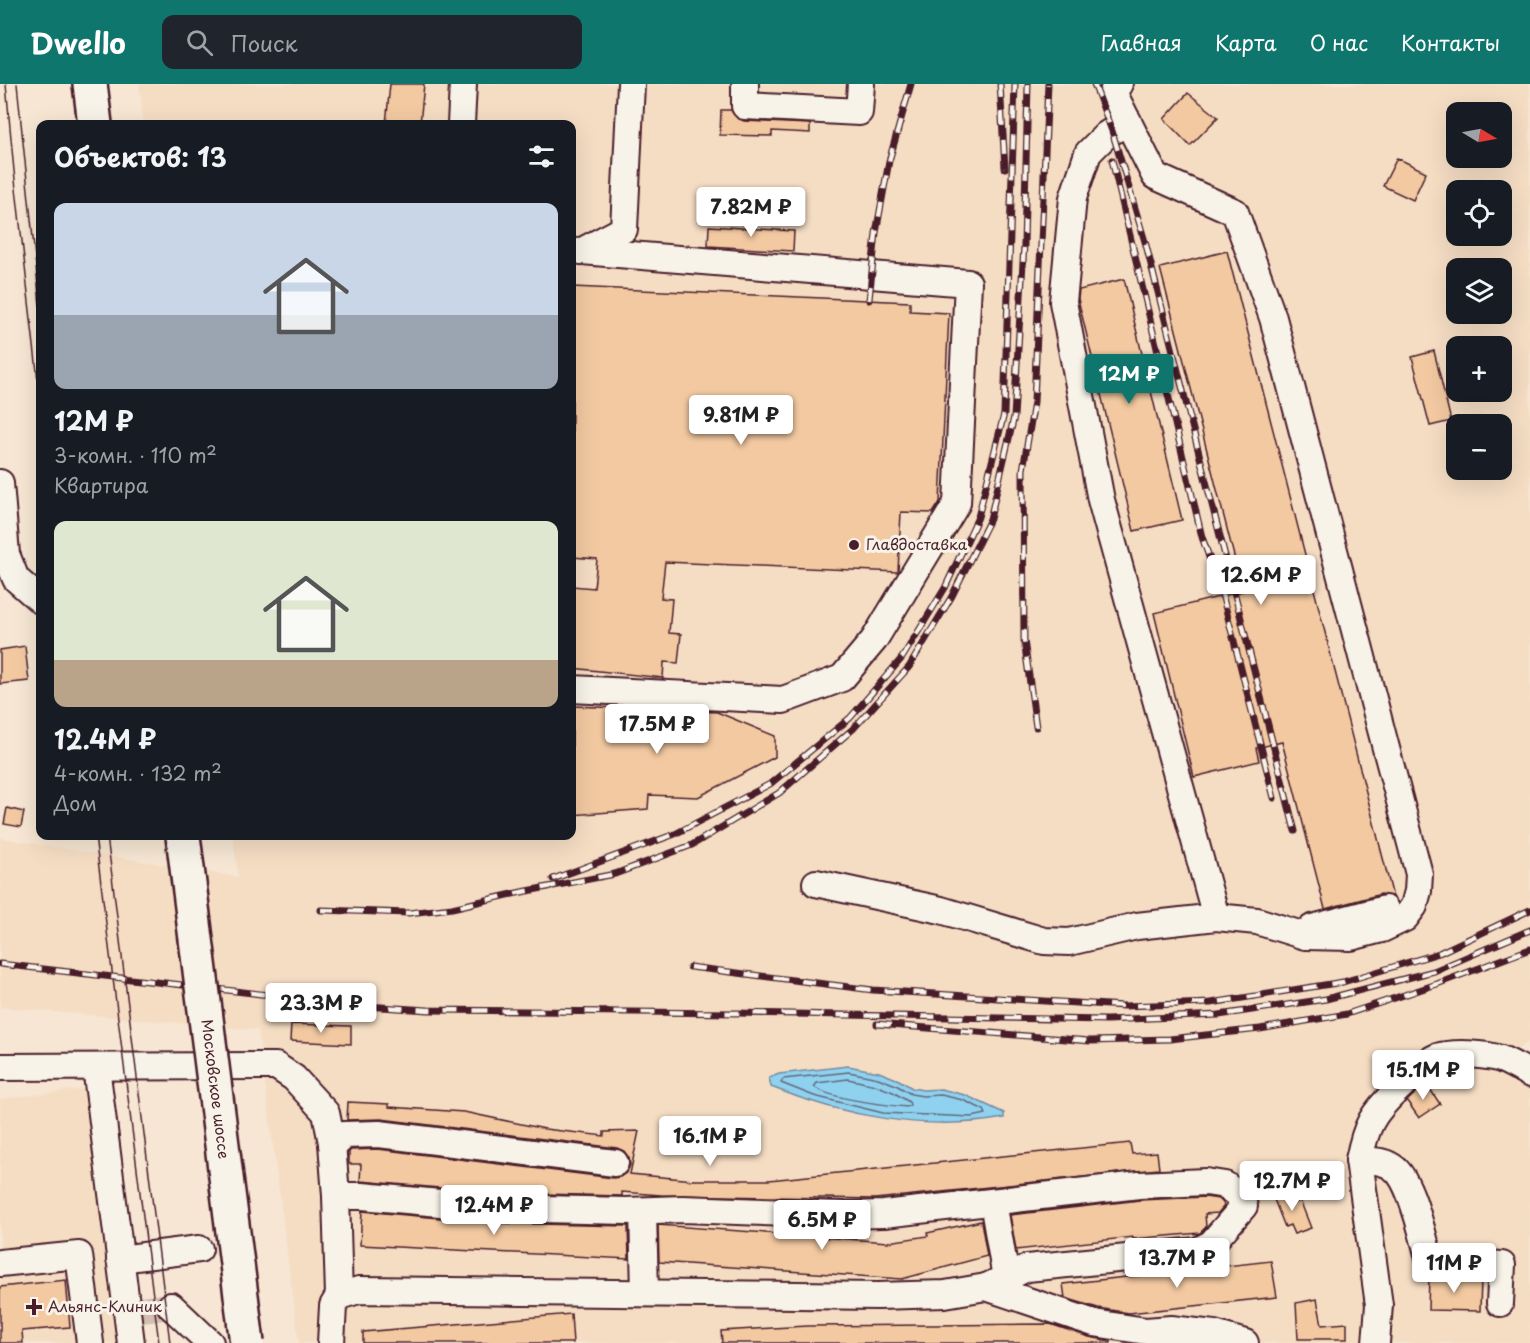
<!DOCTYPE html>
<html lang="ru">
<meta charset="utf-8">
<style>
:root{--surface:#171b24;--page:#20242c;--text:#f1f3f6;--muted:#9ea1a6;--accent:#0f766e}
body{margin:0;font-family:"Playpen Sans",sans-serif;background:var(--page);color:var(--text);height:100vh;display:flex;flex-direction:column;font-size:22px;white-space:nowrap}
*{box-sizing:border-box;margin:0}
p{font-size:20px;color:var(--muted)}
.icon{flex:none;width:33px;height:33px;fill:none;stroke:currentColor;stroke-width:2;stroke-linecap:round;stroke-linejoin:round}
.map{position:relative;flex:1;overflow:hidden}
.details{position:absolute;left:36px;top:36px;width:540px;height:720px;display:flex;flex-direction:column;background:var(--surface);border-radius:12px;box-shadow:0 6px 24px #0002}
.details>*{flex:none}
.needle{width:39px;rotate:100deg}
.tools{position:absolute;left:1446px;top:18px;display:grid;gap:12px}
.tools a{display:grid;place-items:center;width:66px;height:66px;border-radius:12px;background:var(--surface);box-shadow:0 6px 24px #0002;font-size:30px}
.price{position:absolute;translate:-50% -51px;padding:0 14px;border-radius:6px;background:#fff;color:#222;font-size:20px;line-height:39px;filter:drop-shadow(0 2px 3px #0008)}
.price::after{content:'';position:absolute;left:50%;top:36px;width:18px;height:14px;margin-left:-9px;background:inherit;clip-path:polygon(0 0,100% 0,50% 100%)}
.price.on{background:var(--accent);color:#fff}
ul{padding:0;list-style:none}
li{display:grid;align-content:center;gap:12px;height:318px;padding:0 18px}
li span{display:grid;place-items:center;height:186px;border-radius:12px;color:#555}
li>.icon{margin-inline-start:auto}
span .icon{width:108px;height:108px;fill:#fffc;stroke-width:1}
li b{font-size:26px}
h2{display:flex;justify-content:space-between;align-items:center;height:72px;padding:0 18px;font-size:26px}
header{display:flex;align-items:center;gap:36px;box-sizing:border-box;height:84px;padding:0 30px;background:var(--accent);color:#fff}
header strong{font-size:28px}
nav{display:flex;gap:33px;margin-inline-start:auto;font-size:21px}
.search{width:420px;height:54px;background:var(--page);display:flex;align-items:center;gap:15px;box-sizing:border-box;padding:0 21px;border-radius:12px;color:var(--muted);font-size:22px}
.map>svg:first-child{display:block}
.built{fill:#f5ddc4;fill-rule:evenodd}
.water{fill:#8ed2f0;stroke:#738aa1;stroke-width:1.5}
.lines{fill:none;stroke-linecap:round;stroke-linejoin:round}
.shore{stroke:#65677a;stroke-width:1.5}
.building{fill:#f2c9a1;stroke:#4a1f2b;stroke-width:1.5}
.minor-tunnel{stroke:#d4beb1;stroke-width:26;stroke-dasharray:26 13;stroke-linecap:butt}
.minor-casing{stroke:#4a1f2b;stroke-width:30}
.major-casing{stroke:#4a1f2b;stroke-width:38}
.minor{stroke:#f7f3e8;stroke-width:26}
.major{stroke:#f7f3e8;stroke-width:33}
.tram{stroke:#4a1f2b;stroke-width:1.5}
.rail-casing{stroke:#4a1f2b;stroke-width:7}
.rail{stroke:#f7f3e8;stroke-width:4.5;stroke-dasharray:14;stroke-linecap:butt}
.major-bridge-casing{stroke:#4a1f2b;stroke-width:38;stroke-linecap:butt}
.major-bridge{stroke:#f7f3e8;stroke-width:33}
.poi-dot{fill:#4a1f2b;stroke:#f7f3e8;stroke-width:2}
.labels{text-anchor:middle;stroke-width:6;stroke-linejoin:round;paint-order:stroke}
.poi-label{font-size:15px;fill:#4a1f2b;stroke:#f7f3e8;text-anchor:start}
.street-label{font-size:15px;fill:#4a1f2b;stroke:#f7f3e8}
</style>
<header>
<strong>Dwello</strong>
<div class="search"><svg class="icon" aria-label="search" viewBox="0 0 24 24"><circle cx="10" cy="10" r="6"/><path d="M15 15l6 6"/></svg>Поиск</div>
<nav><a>Главная</a><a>Карта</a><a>О нас</a><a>Контакты</a></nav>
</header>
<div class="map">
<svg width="1530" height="1259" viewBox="0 0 1530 1259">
<rect width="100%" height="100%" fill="#f6e6d3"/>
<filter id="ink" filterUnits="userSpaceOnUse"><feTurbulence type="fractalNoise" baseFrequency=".0167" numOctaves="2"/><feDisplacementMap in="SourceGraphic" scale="12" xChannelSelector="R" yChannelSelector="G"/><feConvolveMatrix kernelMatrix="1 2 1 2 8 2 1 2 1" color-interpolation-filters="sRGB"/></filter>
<g filter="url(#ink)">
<g class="built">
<path d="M 139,0 L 1530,0 L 1530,957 L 1510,970 L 1530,1000 L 1530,1259 L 299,1259 L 258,946 L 0,923 L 0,754 L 238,793 L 233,752 L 572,752 L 572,40 L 144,40 ZM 1456,28 L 1502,28 L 1502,74 L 1456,74 ZM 1456,106 L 1502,106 L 1502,152 L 1456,152 ZM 1456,184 L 1502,184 L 1502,230 L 1456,230 ZM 1456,262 L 1502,262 L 1502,308 L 1456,308 ZM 1456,340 L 1502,340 L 1502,386 L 1456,386 Z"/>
<polygon points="84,1005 117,1259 0,1259 0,1015"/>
</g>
<path class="water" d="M 848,982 L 879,988 L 899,996 L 912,1004 L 923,1006 L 941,1005 L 965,1011 L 1004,1029 L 1004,1034 C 926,1048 843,1032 771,1003 L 769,994 L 779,990 Z"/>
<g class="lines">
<g class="shore">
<polygon points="849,988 878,994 896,1001 911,1010 923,1012 941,1011 963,1016 984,1026 986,1030 972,1033 883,1029 814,1012 781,999 783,995"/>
<path d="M 848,995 L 875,1001 L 893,1008 L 909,1018 L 910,1021 L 907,1023 C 886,1021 831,1015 814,1003 L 817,999 Z"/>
</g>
</g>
<g class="building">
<polygon points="390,0 424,0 420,40 386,40"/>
<polygon points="1188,9 1218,33 1190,62 1164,35"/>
<polygon points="721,26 731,26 737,34 744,37 810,40 810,49 772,47 772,52 720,51"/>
<polygon points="1397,74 1426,88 1413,116 1383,102"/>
<polygon points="709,142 794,147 793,167 708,162"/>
<polygon points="1227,167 1393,813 1381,810 1325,825 1282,658 1256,664 1259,677 1194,693 1154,529 1243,507 1160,184"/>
<polygon points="1124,195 1182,436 1134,447 1078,215 1079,206"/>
<polygon points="572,203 910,218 910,227 949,229 940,418 933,429 901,428 898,488 665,478 661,514 672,515 669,549 681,550 678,579 664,578 663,594 572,584 572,502 594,504 597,475 572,473"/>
<polygon points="1434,267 1451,337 1430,342 1412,273"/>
<polygon points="25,562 29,597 0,600 0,566"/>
<polygon points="572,622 717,628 775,652 775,673 698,713 649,711 648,725 572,731"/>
<polygon points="7,724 24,728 21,743 4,740"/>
<polygon points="291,940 351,942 351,960 290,957"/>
<polygon points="1426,999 1440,1020 1419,1034 1407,1017"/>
<polygon points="348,1018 389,1020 389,1023 464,1028 545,1045 604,1052 604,1048 639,1047 630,1090 694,1096 769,1096 1130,1059 1132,1070 1157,1068 1159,1085 875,1115 661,1111 622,1108 622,1112 497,1109 360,1097 361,1080 349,1080 349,1068 351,1066 378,1065 613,1094 620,1093 627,1088 630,1081 629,1074 624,1067 617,1064 381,1035 347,1036"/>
<polygon points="1291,1106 1295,1119 1300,1116 1311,1144 1294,1150 1290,1141 1285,1143 1273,1113"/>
<polygon points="1205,1113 1219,1115 1223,1119 1224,1122 1218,1129 1205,1130 1206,1143 1200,1149 1133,1155 1133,1153 1016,1166 1010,1131 1140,1116"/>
<polygon points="362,1127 495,1139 628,1142 629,1175 360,1161"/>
<polygon points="981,1137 987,1172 902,1195 659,1178 658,1141 888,1158 928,1152 927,1149"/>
<polygon points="1271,1177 1277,1213 1129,1229 1098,1224 1065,1214 1063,1200"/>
<polygon points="1429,1192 1481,1195 1480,1227 1428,1226"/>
<polygon points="66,1196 70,1243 22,1247 23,1259 0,1259 0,1203"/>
<polygon points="1317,1215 1322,1241 1347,1239 1347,1255 1298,1255 1296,1219"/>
<polygon points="571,1230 573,1259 363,1259 363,1248"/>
<polygon points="1050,1240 1089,1253 1111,1257 1111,1259 722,1259 721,1247 807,1242"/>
</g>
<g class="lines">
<polyline class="minor-tunnel" points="141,1226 171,1222"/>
<g class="minor-casing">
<g id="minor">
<polyline points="745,0 745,22 859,28 861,0"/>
<polyline points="1128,37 1106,51 1088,69 1073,114 1063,218 1101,416 1216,833"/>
<polyline points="461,40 463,0"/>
<polyline points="582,167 624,145 631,0"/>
<polyline points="0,399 6,470 16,495 40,516"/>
<polyline points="572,605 783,616 842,594 874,556 957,419 968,199 582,167"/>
<polyline points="816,799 941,826 1044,857 1069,858 1137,842 1216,833 1257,837 1305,852 1351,853 1382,845 1405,834 1414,822 1418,807 1419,790 1273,234 1235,128 1155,92 1113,8 1119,0"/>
<polyline points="1312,844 1385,825"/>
<polyline points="0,983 276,982 294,994 326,1029 332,1059 336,1112 339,1212"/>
<polyline points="96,983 131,1259"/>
<polyline points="332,1059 338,1058 344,1051 379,1050 615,1079"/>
<path d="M 1359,1076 C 1372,1077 1385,1076 1395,1085 C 1412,1099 1423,1154 1430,1177 L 1502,1181 L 1500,1219"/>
<polyline points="336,1112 362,1112 496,1124 626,1127 683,1125 843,1131 884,1130 1139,1101 1206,1098 1225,1101 1237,1110 1244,1122 1211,1160 1197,1167 1027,1184 986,1203"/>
<polyline points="993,1118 1006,1194"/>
<polyline points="643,1127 645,1209"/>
<polyline points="120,1175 199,1165"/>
<polyline points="0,1179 79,1171 90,1259"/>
<polyline points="171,1222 210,1259"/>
<polyline points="331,1259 333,1222 339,1212 359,1206 878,1212 945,1210 986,1203 1094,1239 1146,1247 1171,1245 1214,1250 1245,1259"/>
<path d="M 1376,1259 L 1379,1221 L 1359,1076 C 1366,1041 1372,1030 1398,1005 C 1409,994 1422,979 1437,973 C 1453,968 1485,970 1501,975 C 1511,979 1521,985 1530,990"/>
</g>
</g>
<g class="major-casing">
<polyline id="major" points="90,0 95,40"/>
</g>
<use href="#minor" class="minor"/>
<use href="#major" class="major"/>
<g class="tram">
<polyline points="6,0 14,87 40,314"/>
<polyline points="17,0 40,222"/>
<polyline points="95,752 159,1259"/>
<polyline points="107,752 170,1259"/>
</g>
<g class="rail-casing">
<g id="rail">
<polyline points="1000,0 1005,84"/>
<polyline points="1094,0 1112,47 1146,161 1295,747"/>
<polyline points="1112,76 1202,453 1222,510 1274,714"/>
<polyline points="869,216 876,149 889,77 911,0"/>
<polyline points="1036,643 1024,556 1023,386 1034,318 1048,0"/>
<polyline points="553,795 675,750 770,700 850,634 902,574 945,504 978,433 1004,330 1015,0"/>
<polyline points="321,826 409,829 452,824 517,809 615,790 692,761 779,709 854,644 909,583 952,512 990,435 1014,333 1024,161 1028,0"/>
<polyline points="0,880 365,922 428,926 737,929 1107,936 1219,931 1326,915 1434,887 1530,846"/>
<polyline points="690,883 873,906 1124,922 1211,919 1343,898 1439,869 1530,826"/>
<polyline points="877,940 1090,957 1170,955 1260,945 1347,930 1437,900 1530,865"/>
</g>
</g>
<use href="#rail" class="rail"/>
<g class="major-bridge-casing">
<polyline id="major-bridge" points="183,752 247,1259"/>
</g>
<use href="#major-bridge" class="major-bridge"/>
</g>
</g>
<g class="poi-dot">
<circle cx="854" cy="461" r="6"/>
<path d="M31 1214h6v6h6v6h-6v6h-6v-6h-6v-6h6z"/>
</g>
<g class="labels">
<g class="poi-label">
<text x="866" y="466">Главдоставка</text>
<text x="48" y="1228">Альянс-Клиник</text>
</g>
<g class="street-label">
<text transform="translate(215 1005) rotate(83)" y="5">Московское шоссе</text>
</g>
</g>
</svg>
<div class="tools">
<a><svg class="needle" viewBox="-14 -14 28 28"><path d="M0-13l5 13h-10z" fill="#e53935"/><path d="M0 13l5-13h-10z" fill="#9ea1a6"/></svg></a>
<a><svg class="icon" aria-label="locate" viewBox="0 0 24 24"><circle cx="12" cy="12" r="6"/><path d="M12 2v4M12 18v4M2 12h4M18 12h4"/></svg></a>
<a><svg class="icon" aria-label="layers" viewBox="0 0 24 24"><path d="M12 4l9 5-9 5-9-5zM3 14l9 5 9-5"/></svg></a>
<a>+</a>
<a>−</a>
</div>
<b class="price" style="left:751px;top:154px">7.82M ₽</b>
<b class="price on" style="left:1129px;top:321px">12M ₽</b>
<b class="price" style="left:741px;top:362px">9.81M ₽</b>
<b class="price" style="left:1261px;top:522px">12.6M ₽</b>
<b class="price" style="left:657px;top:671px">17.5M ₽</b>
<b class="price" style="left:321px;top:950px">23.3M ₽</b>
<b class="price" style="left:1423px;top:1017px">15.1M ₽</b>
<b class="price" style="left:710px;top:1083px">16.1M ₽</b>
<b class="price" style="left:1292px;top:1128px">12.7M ₽</b>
<b class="price" style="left:494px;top:1152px">12.4M ₽</b>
<b class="price" style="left:822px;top:1167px">6.5M ₽</b>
<b class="price" style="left:1177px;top:1205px">13.7M ₽</b>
<b class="price" style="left:1454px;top:1210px">11M ₽</b>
<section class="details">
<h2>Объектов: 13<svg class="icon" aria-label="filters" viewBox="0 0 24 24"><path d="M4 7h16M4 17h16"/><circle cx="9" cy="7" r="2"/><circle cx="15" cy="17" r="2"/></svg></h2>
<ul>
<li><span style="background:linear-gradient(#c9d6e8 60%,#9aa5b1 0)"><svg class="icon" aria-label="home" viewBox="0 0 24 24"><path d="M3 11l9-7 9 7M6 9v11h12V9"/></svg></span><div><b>12M ₽</b><p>3-комн. · 110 m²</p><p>Квартира</p></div></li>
<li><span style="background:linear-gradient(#dfe7d0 75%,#b9a48a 0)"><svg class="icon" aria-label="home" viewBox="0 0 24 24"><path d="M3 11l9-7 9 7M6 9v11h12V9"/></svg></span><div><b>12.4M ₽</b><p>4-комн. · 132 m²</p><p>Дом</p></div></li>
</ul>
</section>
</div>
